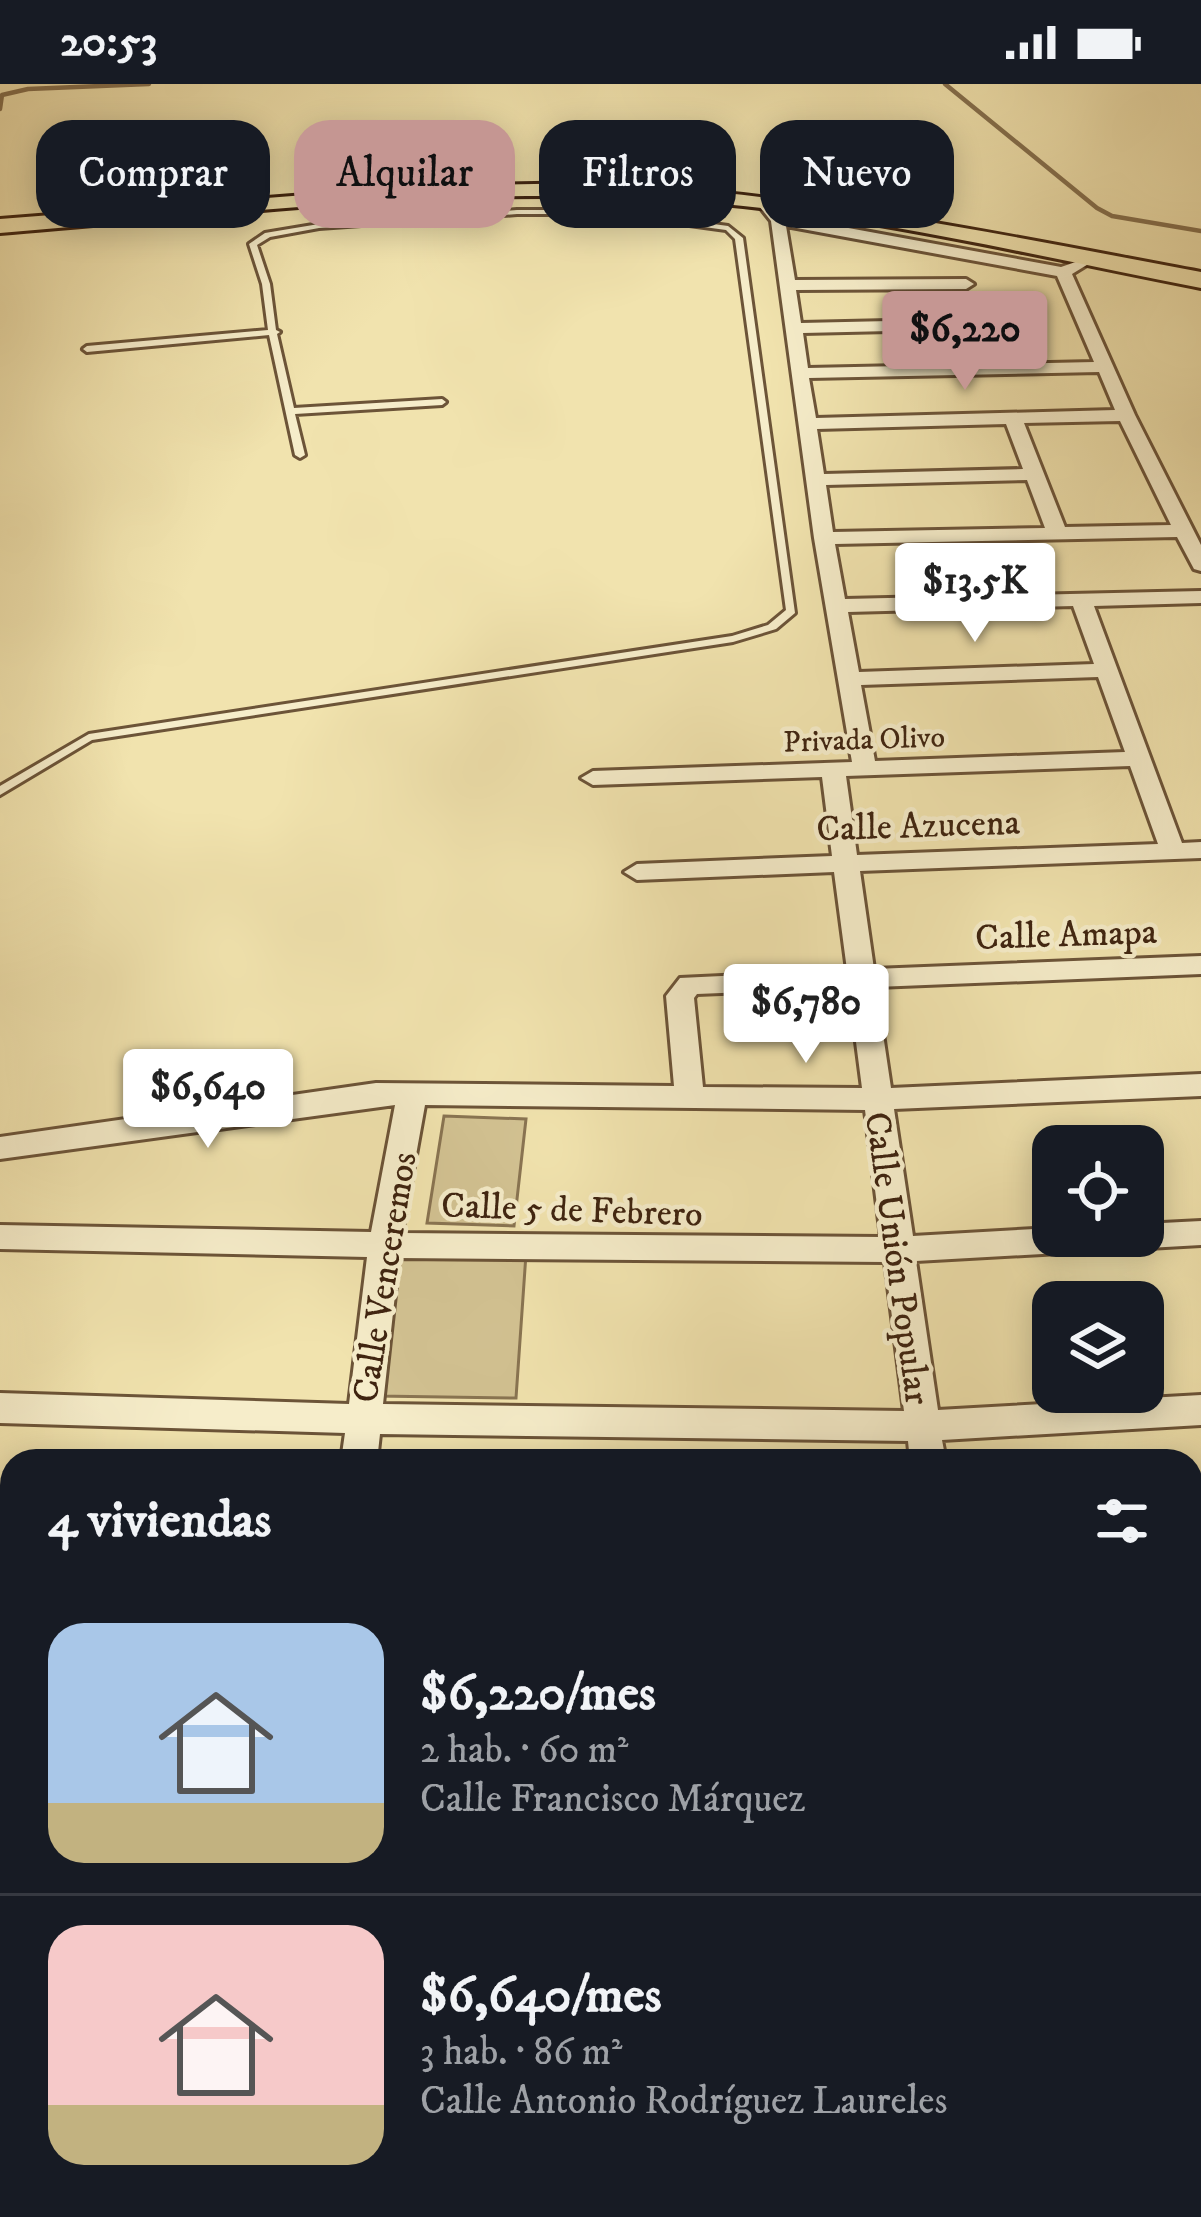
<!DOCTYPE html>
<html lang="es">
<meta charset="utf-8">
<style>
:root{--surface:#171b24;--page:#242831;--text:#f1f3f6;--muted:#9ea1a6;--line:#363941;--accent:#c59692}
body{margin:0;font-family:"IM FELL DW Pica",serif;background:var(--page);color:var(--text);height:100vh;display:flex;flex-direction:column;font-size:45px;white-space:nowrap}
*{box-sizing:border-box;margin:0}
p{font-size:39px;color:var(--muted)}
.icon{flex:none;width:66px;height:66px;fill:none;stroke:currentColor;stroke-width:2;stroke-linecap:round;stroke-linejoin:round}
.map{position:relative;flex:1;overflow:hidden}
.side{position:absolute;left:0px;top:1365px;width:1203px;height:768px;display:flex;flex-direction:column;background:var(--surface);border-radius:36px 36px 0 0;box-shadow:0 6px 30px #0003}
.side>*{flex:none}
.banner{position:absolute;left:36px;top:36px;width:1131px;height:108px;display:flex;gap:24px}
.buttons{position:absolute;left:1032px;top:1041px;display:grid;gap:24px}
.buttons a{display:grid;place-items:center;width:132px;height:132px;border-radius:24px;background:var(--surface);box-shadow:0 6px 30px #0003;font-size:60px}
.price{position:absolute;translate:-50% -102px;padding:0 27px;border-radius:12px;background:#fff;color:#222;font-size:39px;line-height:78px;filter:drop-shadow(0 3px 6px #0008)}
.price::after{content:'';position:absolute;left:50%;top:72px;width:36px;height:27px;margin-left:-18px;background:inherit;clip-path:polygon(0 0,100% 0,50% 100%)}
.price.on{background:var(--accent);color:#111}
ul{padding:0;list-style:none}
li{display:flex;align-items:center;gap:36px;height:300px;padding:0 48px}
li+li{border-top:3px solid var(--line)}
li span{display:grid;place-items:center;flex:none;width:336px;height:240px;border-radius:36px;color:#555}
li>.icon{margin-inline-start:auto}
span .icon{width:144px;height:144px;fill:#fffc;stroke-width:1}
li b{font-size:51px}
h2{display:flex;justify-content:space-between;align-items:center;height:144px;padding:0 48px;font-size:51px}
.pill{padding:0 42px;border-radius:36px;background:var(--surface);box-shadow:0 6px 30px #0003;font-size:42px;line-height:108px}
.pill.on{background:var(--accent);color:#111}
.status{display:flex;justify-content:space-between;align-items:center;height:84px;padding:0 60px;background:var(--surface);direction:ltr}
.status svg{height:33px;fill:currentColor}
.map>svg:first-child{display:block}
.green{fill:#d3c393;stroke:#897452;stroke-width:3}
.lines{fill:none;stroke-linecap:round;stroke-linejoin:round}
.stream{stroke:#85704e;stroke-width:4.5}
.service-casing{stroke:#6c5438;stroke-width:6}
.minor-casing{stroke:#6c5438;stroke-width:6}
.trunk-casing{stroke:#3f2410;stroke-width:6}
.service{fill:#f6edca;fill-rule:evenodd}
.minor{fill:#f6edca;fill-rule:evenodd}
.trunk{fill:#f1e3ae;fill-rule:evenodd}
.labels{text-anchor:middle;stroke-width:9;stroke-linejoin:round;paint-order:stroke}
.far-street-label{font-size:30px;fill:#3f2410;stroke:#f6edca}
.street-label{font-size:36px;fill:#3f2410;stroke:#f6edca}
</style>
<div class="status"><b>20:53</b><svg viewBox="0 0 49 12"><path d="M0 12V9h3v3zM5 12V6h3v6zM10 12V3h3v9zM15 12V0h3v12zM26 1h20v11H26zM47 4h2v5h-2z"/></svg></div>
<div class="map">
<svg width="1201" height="2133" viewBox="0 0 1201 2133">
<rect width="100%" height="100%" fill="#f1e3ae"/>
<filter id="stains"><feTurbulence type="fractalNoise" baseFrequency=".00167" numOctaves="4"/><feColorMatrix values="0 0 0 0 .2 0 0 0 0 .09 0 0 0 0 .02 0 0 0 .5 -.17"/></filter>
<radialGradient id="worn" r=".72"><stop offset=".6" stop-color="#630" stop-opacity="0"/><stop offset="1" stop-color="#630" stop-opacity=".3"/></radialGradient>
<g class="green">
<polygon points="444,1032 526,1035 514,1142 427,1139"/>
<polygon points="398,1168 526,1170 516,1314 378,1312"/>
</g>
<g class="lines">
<g class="stream">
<polyline points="945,0 1097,124 1112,132 1201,147"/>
<polyline points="0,25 2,11 28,5 149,0"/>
</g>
<g class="service-casing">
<polygon id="service" points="517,126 609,126 728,142 743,154 795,529 776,545 733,558 92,656 0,711 0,702 89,650 732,552 768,541 786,526 735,155 726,146 609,130 517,130 319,144 270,153 257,161 270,200 276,246 280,248 277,250 294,324 442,315 446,318 442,321 295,330 305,371 300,374 295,371 269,251 87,268 83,265 87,262 268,246 262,200 249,160 265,149 319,140"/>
</g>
<g class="minor-casing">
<g id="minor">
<path d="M 763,114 L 783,132 L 1061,183 L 1090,173 L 1090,179 L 1072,190 L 1135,331 L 1201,461 L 1201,487 L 1194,485 L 1177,453 L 835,460 L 845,515 L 1201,507 L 1201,519 L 1094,522 L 1182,759 L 1201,758 L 1201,774 L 860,787 L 874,885 L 1201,872 L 1201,890 L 876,903 L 891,1004 L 1201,990 L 1201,1012 L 894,1025 L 913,1152 L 1053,1144 L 1053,1152 L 1143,1152 L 1143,1140 L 1201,1137 L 1201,1161 L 916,1177 L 938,1326 L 1201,1311 L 1201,1341 L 942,1356 L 946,1377 L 910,1377 L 908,1357 L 380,1350 L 377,1377 L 341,1377 L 345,1349 L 0,1339 L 0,1309 L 349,1320 L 367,1173 L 0,1165 L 0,1141 L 371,1148 L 395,1021 L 0,1075 L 0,1053 L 376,999 L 674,1002 L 666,912 L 680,894 L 847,886 L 834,788 L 637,796 L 624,788 L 637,780 L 832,772 L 822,693 L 593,701 L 581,694 L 593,687 L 852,678 L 814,454 L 771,137 L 756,118 ZM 786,142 L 1057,192 L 1094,278 L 808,284 L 803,249 L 978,245 L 986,240 L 978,235 L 801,239 L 796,206 L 966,205 L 974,200 L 966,195 L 795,196 ZM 1099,288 L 1115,326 L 816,334 L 809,294 ZM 1120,337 L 1171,441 L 1065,443 L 1024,339 ZM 1006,340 L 1023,385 L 824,390 L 817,345 ZM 1027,396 L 1045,444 L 833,448 L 826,401 ZM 1073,522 L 1094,580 L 859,588 L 848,528 ZM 1098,593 L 1125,668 L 875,677 L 861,601 ZM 1130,682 L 1158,760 L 857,771 L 846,692 ZM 849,904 L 862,1004 L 703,1003 L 694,914 L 697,910 ZM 425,1021 L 865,1026 L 881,1153 L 402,1149 ZM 399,1174 L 885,1178 L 904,1327 L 383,1320 Z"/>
<polygon points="0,1518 12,1519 12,1555 0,1554"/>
<rect x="1191" y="1528" width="10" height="36"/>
<rect x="0" y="1764" width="12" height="42"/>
<polygon points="1191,1897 1201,1901 1201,1984 1191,1980"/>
<polygon points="1201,1995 1201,2041 1191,2044 1191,1998"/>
<polygon points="0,2080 12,2081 12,2121 29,2122 0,2128"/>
<polygon points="267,2121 315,2121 314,2133 266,2133"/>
<polygon points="433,2121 810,2121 815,2133 438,2133"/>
<polygon points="1004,2121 1052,2121 1053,2133 1005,2133"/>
</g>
</g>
<g class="trunk-casing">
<path id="trunk" d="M 588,99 C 796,107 997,150 1201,188 L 1201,204 C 1026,170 850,127 672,116 C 448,101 223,131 0,149 L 0,135 L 420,102 Z"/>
</g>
<use href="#service" class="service"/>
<use href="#minor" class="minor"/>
<use href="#trunk" class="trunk"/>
</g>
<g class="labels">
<g class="far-street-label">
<text transform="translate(864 655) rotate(-2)" y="10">Privada Olivo</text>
</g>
<g class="street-label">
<text transform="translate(918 740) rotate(-2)" y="13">Calle Azucena</text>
<text transform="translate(1066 849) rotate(-2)" y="13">Calle Amapa</text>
<text transform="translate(572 1124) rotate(2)" y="13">Calle 5 de Febrero</text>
<text transform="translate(899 1174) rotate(82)" y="13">Calle Unión Popular</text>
<text transform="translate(383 1193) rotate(-81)" y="13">Calle Venceremos</text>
</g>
</g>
<rect width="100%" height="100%" filter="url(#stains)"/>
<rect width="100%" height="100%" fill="url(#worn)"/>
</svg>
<div class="buttons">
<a><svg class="icon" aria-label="locate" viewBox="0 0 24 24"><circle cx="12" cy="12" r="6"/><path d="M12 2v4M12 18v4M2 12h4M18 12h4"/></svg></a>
<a><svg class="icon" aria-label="layers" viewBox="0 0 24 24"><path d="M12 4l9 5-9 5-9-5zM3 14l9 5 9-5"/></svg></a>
</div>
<b class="price on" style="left:965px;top:309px">$6,220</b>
<b class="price" style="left:975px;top:561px">$13.5K</b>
<b class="price" style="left:806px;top:982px">$6,780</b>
<b class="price" style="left:208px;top:1067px">$6,640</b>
<div class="banner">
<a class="pill">Comprar</a>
<a class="pill on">Alquilar</a>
<a class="pill">Filtros</a>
<a class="pill">Nuevo</a>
</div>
<section class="side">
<h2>4 viviendas<svg class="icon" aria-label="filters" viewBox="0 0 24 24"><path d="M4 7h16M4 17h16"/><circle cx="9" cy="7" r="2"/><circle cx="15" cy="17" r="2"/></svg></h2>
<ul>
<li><span style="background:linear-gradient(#a9c7e8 75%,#c2b280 0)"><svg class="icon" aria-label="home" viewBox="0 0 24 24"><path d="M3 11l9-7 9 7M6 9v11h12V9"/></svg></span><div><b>$6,220/mes</b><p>2 hab. · 60 m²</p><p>Calle Francisco Márquez</p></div></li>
<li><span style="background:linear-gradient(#f6c9c9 75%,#c2b280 0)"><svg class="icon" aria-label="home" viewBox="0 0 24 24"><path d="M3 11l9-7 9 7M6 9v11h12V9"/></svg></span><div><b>$6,640/mes</b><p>3 hab. · 86 m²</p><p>Calle Antonio Rodríguez Laureles</p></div></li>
</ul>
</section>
</div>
